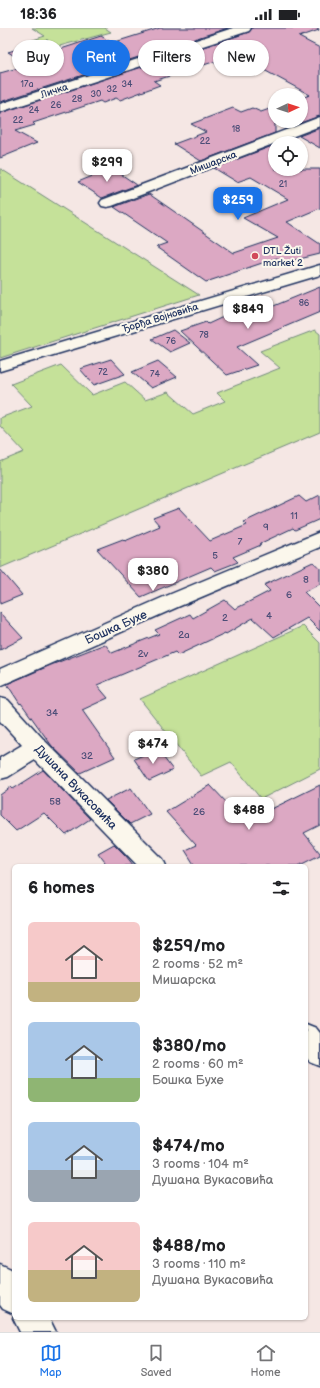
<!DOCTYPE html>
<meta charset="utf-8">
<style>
:root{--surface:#fff;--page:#f6f6f6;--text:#202124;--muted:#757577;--line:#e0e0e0;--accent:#1a73e8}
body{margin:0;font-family:"Balsamiq Sans",sans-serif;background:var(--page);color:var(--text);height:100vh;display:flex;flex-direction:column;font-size:15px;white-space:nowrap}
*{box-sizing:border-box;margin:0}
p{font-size:13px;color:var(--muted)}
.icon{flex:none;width:22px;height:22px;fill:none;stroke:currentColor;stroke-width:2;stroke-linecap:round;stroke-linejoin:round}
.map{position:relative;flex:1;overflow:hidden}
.drawer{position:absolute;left:12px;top:836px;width:296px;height:456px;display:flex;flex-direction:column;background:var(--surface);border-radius:6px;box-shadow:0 1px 3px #0004}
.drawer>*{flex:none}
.hud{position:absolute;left:12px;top:12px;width:296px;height:36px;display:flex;gap:8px}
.needle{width:26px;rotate:86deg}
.tools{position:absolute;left:268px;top:60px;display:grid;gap:8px}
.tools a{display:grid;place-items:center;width:40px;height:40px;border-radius:50%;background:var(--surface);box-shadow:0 1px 3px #0004;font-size:20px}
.price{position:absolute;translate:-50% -34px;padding:0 9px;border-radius:8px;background:#fff;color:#222;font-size:13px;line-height:26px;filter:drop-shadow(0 1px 2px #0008)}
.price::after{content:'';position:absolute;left:50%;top:24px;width:12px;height:9px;margin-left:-6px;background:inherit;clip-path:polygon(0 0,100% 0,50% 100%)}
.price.on{background:var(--accent);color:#fff}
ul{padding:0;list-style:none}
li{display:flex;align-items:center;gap:12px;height:100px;padding:0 16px}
li span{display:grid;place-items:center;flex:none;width:112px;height:80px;border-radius:6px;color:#555}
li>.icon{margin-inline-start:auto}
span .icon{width:48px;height:48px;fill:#fffc;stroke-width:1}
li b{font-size:17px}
h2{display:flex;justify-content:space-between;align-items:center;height:48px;padding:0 16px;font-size:17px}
.pill{padding:0 14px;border-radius:18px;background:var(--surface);box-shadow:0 1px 3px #0004;font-size:14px;line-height:36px}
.pill.on{background:var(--accent);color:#fff}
.status{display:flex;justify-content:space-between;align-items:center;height:28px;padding:0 20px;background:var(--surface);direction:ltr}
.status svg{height:11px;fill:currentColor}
.tabs{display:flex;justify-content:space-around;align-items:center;height:56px;border-top:1px solid var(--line);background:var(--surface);font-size:11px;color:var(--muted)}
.tabs a{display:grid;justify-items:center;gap:2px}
.tabs .on{color:var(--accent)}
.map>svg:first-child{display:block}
.green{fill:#c5e199;stroke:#70887c}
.building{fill:#dca8c3;stroke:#1b2f5e}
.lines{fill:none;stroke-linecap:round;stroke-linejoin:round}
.minor-casing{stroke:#1b2f5e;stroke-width:3}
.minor{fill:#fbf7ec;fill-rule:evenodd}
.poi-dot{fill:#d1495b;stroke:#fbf7ec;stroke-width:1.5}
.labels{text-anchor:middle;stroke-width:4;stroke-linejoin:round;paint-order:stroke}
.far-number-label{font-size:9px;fill:#4b4d77}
.far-street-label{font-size:10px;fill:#1b2f5e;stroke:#fbf7ec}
.far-poi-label{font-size:10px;fill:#1b2f5e;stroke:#fbf7ec;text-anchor:start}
.number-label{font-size:10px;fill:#4b4d77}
.street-label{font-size:12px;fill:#1b2f5e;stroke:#fbf7ec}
</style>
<div class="status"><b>18:36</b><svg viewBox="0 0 49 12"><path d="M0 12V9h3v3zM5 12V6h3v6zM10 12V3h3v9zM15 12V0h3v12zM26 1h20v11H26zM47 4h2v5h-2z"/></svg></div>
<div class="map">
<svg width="320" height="1304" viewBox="0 0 320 1304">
<rect width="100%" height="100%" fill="#f5e7e4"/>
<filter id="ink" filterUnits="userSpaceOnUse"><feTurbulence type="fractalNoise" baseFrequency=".025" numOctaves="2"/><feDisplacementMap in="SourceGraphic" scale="8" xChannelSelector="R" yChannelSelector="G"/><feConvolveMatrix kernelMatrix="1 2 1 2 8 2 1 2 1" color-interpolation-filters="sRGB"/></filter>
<g filter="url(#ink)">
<g class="green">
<polygon points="32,0 105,0 111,4 45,22 30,13 45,8"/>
<polygon points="0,141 1,141 199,267 0,330"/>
<polygon points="315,302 320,306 320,404 0,540 0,434 24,424 0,398 0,390 32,378 11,356 61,337 92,367 125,354 145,372 168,364 193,386 225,373 217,365 280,340 260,323"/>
<polygon points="303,598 320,615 320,741 261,771 231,734 201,748 140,671"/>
</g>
<g class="building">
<polygon points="160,0 228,0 0,74 0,45 29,37 8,24 47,12 61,21 101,8 112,15"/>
<polygon points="252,0 318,0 319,2 299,9 320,20 320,88 286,100 275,94 275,105 201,133 174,116 206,104 191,96 233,80 241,84 252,80 261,84 275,79 275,93 301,93 301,70 310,67 251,35 229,42 213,34 154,53 160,57 120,72 116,70 103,75 100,73 33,95 35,97 15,103 37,115 0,130 0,85 249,4"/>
<polygon points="320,100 320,120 299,108"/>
<polygon points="275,117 275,141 320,141 320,180 287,194 320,216 320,226 283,235 277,230 206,254 156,219 167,215 114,179 149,166 234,225 278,210 243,190 288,171 251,149 237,154 214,140"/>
<polygon points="112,140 137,157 102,170 78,154"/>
<polygon points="320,259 320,284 237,319 257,337 227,347 180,303 206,294 208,296 249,277 259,284"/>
<polygon points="173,302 190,315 170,324 152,311"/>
<polygon points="111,331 125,346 94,357 80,341"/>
<polygon points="158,333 177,349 151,360 132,344"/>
<polygon points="320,467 320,491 295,502 293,500 259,516 261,517 233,529 238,534 215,543 211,539 141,569 97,521 123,511 125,513 160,498 153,490 179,480 210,513 247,497 244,494 299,468 306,474"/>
<polygon points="313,534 320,540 320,556 304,564 320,580 320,603 307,590 274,609 253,590 226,606 225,605 178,627 175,624 97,657 108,670 82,682 115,729 80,745 52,718 21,675 20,676 7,656 51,637 105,616 112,625 159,606 155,602 190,586 193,590 225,572 235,581 270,563 264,557"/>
<polygon points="0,541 22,567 0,576"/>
<polygon points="0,585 23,610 0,622"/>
<polygon points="157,721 173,742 149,753 134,731"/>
<polygon points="43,742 90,791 66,807 44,785 16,803 0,787 0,767 11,759 13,761"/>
<polygon points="210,757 245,794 320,757 320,797 304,805 320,825 320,827 298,838 195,838 185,822 196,817 166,784"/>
<polygon points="131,760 150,786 130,796 106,772"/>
<polygon points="114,816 126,828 134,838 108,838 98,825"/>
</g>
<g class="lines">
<g class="minor-casing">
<g id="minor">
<polygon points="233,0 251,0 249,3 0,84 0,76"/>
<polygon points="320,89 320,98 112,178 107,179 102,178 100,175 102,172"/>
<polygon points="320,237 320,247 0,343 0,333"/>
<polygon points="320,504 320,519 180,578 0,658 0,641 166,568"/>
<polygon points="0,670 8,672 45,713 163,831 166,838 138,838 35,732 8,749 0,751 0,730 22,717 0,693"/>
<polygon points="306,996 316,1000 320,1005 320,1038 310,1034 306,1029"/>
<polygon points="0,1236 11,1241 14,1245 14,1286 3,1281 0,1277"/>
<polygon points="14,1288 14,1290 49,1290 56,1304 20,1304 13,1290"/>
</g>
</g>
<use href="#minor" class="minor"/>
</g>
</g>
<circle class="poi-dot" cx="255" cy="228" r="4"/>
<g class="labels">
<g class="far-number-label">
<text x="27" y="59">17a</text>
<text x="127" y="59">34</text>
<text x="112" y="64">32</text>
<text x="96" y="69">30</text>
<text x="77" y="74">28</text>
<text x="56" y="80">26</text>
<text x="34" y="85">24</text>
<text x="18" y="95">22</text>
<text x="236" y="104">18</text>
<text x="205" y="116">22</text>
<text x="283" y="159">21</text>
<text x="304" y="278">86</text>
<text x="204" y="310">78</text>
<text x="171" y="316">76</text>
<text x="103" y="347">72</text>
<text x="155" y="349">74</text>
</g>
<g class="far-street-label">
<text transform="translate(54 62) rotate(-18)" y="4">Личка</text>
<text transform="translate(213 134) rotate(-21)" y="4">Мишарска</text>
<text transform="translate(160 289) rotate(-17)" y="4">Ђорђа Војновића</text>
</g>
<g class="far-poi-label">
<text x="263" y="226">DTL Žuti<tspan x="263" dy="12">market 2</tspan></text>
</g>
<g class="number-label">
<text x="294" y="491">11</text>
<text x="266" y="502">9</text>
<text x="240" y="517">7</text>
<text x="215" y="531">5</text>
<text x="306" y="555">8</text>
<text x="289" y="570">6</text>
<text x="269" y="591">4</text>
<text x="225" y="593">2</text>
<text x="184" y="610">2a</text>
<text x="143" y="629">2v</text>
<text x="52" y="688">34</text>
<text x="87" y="731">32</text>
<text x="55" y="777">58</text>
<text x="199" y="787">26</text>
</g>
<g class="street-label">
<text transform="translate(116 599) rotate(-24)" y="4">Бошка Бухе</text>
<text transform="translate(76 759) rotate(46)" y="4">Душана Вукасовића</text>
</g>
</g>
</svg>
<div class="tools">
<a><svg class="needle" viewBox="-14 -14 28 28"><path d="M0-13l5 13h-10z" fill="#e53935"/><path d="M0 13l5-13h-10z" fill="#757577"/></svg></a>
<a><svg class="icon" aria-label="locate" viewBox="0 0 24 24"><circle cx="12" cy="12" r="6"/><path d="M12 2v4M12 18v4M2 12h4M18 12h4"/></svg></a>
</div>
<b class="price" style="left:107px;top:155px">$299</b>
<b class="price on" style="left:238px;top:193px">$259</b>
<b class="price" style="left:248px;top:302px">$849</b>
<b class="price" style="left:153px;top:564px">$380</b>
<b class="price" style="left:153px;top:737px">$474</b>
<b class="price" style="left:249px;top:803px">$488</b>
<div class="hud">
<a class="pill">Buy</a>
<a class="pill on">Rent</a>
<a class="pill">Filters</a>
<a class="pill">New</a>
</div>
<section class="drawer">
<h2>6 homes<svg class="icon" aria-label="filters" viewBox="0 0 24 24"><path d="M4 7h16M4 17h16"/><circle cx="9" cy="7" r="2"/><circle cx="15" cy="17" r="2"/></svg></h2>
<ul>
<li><span style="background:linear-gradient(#f6c9c9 75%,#c2b280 0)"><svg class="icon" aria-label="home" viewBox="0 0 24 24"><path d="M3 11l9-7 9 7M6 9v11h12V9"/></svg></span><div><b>$259/mo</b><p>2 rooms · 52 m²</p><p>Мишарска</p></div></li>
<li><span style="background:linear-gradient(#a9c7e8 70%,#8fb573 0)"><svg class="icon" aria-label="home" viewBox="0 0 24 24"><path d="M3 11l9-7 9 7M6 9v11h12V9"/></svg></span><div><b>$380/mo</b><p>2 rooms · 60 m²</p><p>Бошка Бухе</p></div></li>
<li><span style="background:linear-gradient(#a9c7e8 60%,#9aa5b1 0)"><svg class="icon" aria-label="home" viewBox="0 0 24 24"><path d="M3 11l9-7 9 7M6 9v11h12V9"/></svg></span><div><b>$474/mo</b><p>3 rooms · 104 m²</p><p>Душана Вукасовића</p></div></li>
<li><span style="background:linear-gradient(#f6c9c9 60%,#c2b280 0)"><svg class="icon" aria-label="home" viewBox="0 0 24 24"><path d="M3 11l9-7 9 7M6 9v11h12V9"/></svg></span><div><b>$488/mo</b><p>3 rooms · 110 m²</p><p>Душана Вукасовића</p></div></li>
</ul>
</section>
</div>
<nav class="tabs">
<a class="on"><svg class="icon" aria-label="map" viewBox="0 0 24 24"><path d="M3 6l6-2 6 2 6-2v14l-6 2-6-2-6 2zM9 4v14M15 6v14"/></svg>Map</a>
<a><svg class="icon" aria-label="saved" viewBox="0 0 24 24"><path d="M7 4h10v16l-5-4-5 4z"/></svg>Saved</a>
<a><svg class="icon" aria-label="home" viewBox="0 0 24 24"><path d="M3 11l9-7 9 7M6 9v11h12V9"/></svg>Home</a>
</nav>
